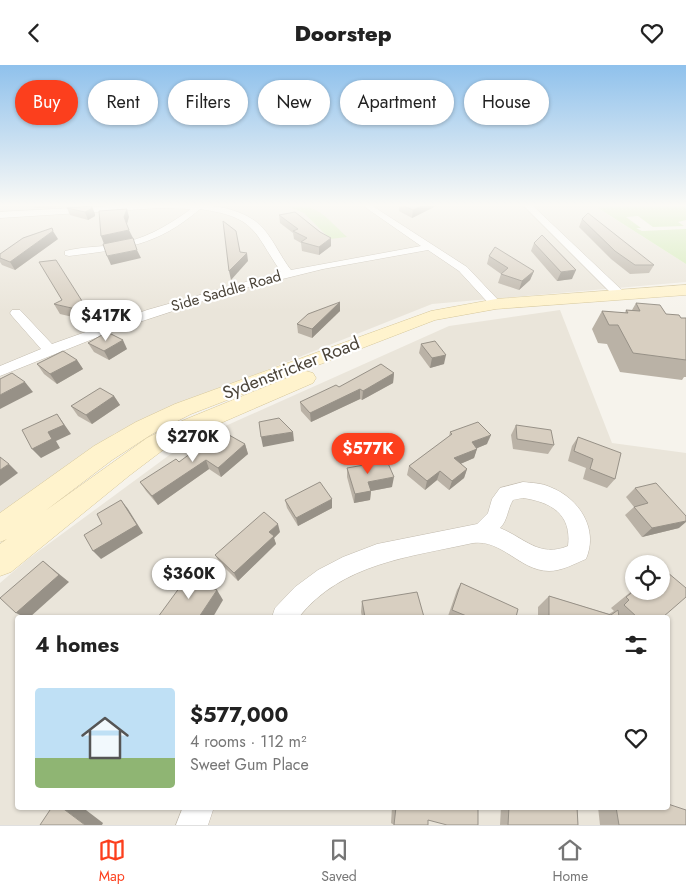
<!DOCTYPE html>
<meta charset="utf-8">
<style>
:root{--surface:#fff;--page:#f6f6f6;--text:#222;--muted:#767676;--line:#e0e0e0;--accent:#fc3f1d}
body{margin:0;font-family:Jost,sans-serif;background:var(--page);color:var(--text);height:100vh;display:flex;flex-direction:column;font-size:19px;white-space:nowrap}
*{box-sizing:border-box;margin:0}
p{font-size:16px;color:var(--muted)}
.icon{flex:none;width:28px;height:28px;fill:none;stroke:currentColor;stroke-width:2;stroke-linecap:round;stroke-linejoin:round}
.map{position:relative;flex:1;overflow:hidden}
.details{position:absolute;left:15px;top:550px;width:655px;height:195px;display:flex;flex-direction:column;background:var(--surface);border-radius:5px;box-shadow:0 1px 4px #0004}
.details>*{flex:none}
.hud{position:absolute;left:15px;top:15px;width:656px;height:45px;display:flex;gap:10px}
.buttons{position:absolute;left:625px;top:490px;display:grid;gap:10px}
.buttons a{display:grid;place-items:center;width:45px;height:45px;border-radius:50%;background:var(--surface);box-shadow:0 1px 4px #0004;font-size:25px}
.price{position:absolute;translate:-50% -42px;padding:0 11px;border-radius:18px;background:#fff;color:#222;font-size:16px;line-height:32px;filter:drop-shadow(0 1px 2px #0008)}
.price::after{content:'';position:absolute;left:50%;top:30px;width:15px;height:11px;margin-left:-8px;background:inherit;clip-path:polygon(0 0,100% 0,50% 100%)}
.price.current{background:var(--accent);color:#fff}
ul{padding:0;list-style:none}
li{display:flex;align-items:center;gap:15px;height:125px;padding:0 20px}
li span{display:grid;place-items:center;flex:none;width:140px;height:100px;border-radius:5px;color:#555}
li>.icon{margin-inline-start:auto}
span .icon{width:60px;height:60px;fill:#fffc;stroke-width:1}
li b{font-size:21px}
h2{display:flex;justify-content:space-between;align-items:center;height:60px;padding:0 20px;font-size:21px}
.tag{padding:0 18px;border-radius:22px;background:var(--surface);box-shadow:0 1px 4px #0004;font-size:18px;line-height:45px}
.tag.current{background:var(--accent);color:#fff}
header{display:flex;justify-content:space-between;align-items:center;height:65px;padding:0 20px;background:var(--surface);font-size:22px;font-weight:800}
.dock{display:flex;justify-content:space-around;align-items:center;height:70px;border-top:1px solid var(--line);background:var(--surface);font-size:14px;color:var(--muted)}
.dock a{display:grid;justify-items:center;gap:2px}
.dock .current{color:var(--accent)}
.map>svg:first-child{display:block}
.residential{fill:#eae5da;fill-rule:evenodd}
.green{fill:#d2eab5}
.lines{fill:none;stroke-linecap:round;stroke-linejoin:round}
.street-casing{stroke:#c2bbae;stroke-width:1}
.secondary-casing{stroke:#d6c79b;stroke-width:1}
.street{fill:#fff;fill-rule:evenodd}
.secondary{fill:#fff3cd;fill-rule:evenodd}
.wall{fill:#bab2a6}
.shaded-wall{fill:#979187}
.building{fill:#d8cfc1;stroke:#979187}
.labels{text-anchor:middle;stroke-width:4.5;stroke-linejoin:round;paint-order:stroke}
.far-street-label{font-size:15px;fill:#4b4439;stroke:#fff}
.street-label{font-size:18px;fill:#4b4439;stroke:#fff}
</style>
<header><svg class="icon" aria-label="back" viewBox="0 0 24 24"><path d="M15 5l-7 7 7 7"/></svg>Doorstep<svg class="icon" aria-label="heart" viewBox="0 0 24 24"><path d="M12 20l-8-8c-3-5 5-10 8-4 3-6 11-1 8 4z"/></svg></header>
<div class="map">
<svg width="686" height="760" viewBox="0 0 686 760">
<rect width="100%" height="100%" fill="#f6f3ec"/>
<g class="residential">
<polygon points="0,140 641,140 599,144 686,199 686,217 432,239 201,331 115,368 0,451"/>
<path d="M 560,245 L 612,378 L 686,388 L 686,760 L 0,760 L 0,518 L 28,494 L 183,380 L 449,261 ZM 634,499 L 661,499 L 661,526 L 634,526 ZM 18,552 L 668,552 L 668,742 L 18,742 Z"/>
</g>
<g class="green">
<path d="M 284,140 C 320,140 321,148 347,172 L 330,174 L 304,148 Z"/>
<polygon points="641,140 686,140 686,155 678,157 684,161 653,162 638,151 626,152 641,163 636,163 642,166 686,164 686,199 598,143"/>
</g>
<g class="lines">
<g class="street-casing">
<g id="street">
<path d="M 129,140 C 167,140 230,132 260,160 C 273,173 280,191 291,205 L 421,181 L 362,140 L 371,140 L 467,202 L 502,239 L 496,243 L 492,242 L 459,206 L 428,185 L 323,204 L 234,226 L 118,264 L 0,311 L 0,301 L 41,284 L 12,251 L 10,248 L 12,245 L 20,245 L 52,279 L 147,245 L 281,207 C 253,166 256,152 200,144 C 157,181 124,184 69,191 L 65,190 L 65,186 C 81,182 97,182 113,180 C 143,175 166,162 191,144 L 160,143 L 0,153 L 0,147 Z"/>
<polygon points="523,140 532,140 625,228 627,231 625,234 617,234"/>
<path d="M 523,417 C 532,418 542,418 550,422 C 579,433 599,464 586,494 C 574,499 562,506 549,506 C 520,506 502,474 473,478 C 410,492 342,498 299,552 L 272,552 L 275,543 L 295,522 L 318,505 L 343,492 L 377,479 L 477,459 L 488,448 L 492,434 L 500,423 ZM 523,433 C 551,437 572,449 568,481 C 539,493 525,473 500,463 C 508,455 507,445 513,435 Z"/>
<polygon points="183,742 214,742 208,760 176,760"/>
</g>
</g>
<g class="secondary-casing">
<polygon id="secondary" points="686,220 686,230 496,244 435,255 191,349 152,369 112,395 45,446 147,373 184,355 299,308 306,306 313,308 316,313 313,318 200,367 163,385 130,410 11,507 0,511 0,479 7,474 0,477 0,448 94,381 136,357 175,339 431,246 496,234"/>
</g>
<use href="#street" class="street"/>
<use href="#secondary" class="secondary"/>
</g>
<g class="wall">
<polygon points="23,140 97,140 37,143"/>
<polygon points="399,140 438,140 412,153 399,146"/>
<polygon points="67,143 95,149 95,151 88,155 70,150"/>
<polygon points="279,150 331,181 319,190 302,186 301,178 294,174 293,168 280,158"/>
<polygon points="582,154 654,200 649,208 630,209 611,194 579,162"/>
<polygon points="58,174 15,205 2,200 0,197 0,189"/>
<polygon points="534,178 572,214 557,216 531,186"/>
<polygon points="489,191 534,206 530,215 519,225 498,218 501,209 487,199"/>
<polygon points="340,237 340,246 312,273 298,268 297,259"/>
<polygon points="636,238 666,249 681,253 686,253 686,312 684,312 682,315 620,307 607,279 598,278 592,264 602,246 625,248 626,245 632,245"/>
<polygon points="54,239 89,247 94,257 60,249"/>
<polygon points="88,278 127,284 109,295 94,287"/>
<polygon points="421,279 444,299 430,303 419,288"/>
<polygon points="77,295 83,304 57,319 44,309 37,299"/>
<polygon points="394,308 393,318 362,335 360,334 311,357 301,346 300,337 339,322"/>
<polygon points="114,331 120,340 92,359 78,351 71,341"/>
<polygon points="516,360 554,380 548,389 513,384 511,370"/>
<polygon points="450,367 487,379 477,383 474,393 460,399 467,404 464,413 449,425 437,415 425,425 407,410 409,401 449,372"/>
<polygon points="578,372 615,414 607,423 583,414 586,403 568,396 572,381"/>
<polygon points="218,379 245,379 248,389 221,412 209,404 158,440 146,426 140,417"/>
<polygon points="347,403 392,422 371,426 370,435 354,438 347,412"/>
<polygon points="635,423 679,463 642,472 625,450 634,442 626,432"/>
<polygon points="285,435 332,443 298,461 287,443"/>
<polygon points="280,467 274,473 276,479 238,516 220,498 215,490"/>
<polygon points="634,515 634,526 663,552 538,552 538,542 549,531 609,549 614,546 611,543 633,525 628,520"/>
<polygon points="461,518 516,552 451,552 448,551 457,525"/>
<polygon points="362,536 424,552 362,552 361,547"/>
<polygon points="392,742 478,742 428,755 428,760 394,760 391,758"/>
<polygon points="501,742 577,742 578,760 500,760"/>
<polygon points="598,742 668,742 686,760 600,760"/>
</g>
<g class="shaded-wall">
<polygon points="424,140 438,140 412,153 413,145"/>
<polygon points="92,141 95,149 95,151 88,155 85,147"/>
<polygon points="127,144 129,152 127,159 124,152"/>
<polygon points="129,165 133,173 104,179 101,171"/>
<polygon points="53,166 58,174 15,205 10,197"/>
<polygon points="331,173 331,181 319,190 319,182"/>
<polygon points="137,185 141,193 111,200 107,191"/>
<polygon points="247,188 248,196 231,215 229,206"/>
<polygon points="576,205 572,214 557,216 561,207"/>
<polygon points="534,206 530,215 519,225 522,216"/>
<polygon points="340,237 340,246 312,273 312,264"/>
<polygon points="123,275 127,284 109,295 104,286"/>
<polygon points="446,290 444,299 430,303 432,293"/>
<polygon points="77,295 83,304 57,319 50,309"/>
<polygon points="394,308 393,318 362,335 363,326"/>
<polygon points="25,317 33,327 0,344 0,330"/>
<polygon points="360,324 360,334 311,357 310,348"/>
<polygon points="114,331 120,340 92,359 86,350"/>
<polygon points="57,349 71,369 56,376 60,383 41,393 32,384 48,367"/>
<polygon points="293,367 294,376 263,382 261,372"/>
<polygon points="491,370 487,379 468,387 472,377"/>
<polygon points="245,379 248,389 221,412 218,403"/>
<polygon points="477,384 474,393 451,403 454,393"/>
<polygon points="206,395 209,404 158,440 152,431"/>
<polygon points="9,399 18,408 0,421 0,405"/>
<polygon points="467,404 464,413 449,425 452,416"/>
<polygon points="440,406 437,415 425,425 427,416"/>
<polygon points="394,412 392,422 371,426 370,435 354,438 355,429 368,417"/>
<polygon points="332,434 332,443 298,461 296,453"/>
<polygon points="121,435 128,444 143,468 101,494 93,486"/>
<polygon points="686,456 686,457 679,463 642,472 652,463"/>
<polygon points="278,459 280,467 274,473 276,479 238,516 234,508 269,467"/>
<polygon points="43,496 69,517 30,552 24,552 16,548"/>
<polygon points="217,525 223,535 213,552 199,552"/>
<polygon points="61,742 82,742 103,758 102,760 85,760"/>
</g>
<g class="building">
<polygon points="402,140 424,140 413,145"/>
<polygon points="92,141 91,144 85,147 67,143"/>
<polygon points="127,144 124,152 129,165 101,171 99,146"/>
<polygon points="295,147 320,167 331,173 319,182 301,177 307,173 293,166 298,164 279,150"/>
<polygon points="588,148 654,200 635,200 615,186 582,154"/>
<polygon points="223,156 236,166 240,187 247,188 229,206"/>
<polygon points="52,163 53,166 10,197 0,193 0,189 23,173"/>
<polygon points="542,170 576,205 561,207 534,178"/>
<polygon points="133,173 137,185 107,191 103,179"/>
<polygon points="495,182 534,206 522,216 501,209 508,203 489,191"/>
<polygon points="56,195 89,247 54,239 62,235 39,197"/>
<polygon points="340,237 312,264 297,259 308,249"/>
<polygon points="636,238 660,240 666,249 679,250 681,253 686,253 686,295 633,288 618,260 609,260 602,246 628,248 626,245 640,246"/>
<polygon points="107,267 123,275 104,286 88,278"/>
<polygon points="435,276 446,290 432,293 421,279"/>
<polygon points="63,286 77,295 50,309 37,299"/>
<polygon points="381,299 394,308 363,326 360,324 310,348 300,337 336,320 339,322"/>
<polygon points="12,308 25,317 0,330 0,314"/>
<polygon points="100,323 114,331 86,350 71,341"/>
<polygon points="57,349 64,360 48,367 52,374 32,384 22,365"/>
<polygon points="279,353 293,367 261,372 259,357"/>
<polygon points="478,357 491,370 472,377 477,384 454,393 467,404 452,416 440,406 427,416 409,401 452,369 450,367"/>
<polygon points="516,360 551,365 554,380 517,374"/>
<polygon points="229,370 245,379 218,403 206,395 152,431 140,417 176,394 179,397 210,374 218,379"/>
<polygon points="578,372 621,388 615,414 590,404 593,394 574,386"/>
<polygon points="0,392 9,399 0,405"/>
<polygon points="387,396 394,412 368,417 371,426 355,429 347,403"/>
<polygon points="320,417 332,434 296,453 285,435"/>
<polygon points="656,418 686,451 686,456 652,463 634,442 648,438 635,423"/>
<polygon points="121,435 137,460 93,486 84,470 102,459 97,449"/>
<polygon points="264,447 278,459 269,467 274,471 234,508 215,490"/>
<polygon points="43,496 59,510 16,548 0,533"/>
<polygon points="661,502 686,523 686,532 663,552 650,552 649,551 647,552 637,552 624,540 629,535 626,532 634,526 661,526"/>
<polygon points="188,511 217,525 199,552 158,552"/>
<polygon points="461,518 518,544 516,552 469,552 452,545"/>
<polygon points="417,527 424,552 365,552 362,536"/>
<polygon points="549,531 611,550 618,545 619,552 549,552"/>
<polygon points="668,739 686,745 686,760 619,760 616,742 668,742"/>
<polygon points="52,742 61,742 85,760 40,760"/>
<polygon points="396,742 478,742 478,760 447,760 428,755 428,760 394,760"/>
<polygon points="509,742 577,742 578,760 508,760"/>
</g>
<linearGradient id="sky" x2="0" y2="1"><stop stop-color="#8fc1ec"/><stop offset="0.57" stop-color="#fbfaf6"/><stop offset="1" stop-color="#fbfaf6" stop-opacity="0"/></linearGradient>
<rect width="686" height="246" fill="url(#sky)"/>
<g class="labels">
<g class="far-street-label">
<text transform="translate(226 226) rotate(-16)" y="5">Side Saddle Road</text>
</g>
<g class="street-label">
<text transform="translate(291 303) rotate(-21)" y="6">Sydenstricker Road</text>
</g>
</g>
</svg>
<div class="buttons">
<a><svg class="icon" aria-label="locate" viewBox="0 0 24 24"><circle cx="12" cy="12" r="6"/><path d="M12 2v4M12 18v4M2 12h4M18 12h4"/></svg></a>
</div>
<b class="price" style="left:106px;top:277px">$417K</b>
<b class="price" style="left:193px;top:398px">$270K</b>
<b class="price current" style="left:368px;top:410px">$577K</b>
<b class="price" style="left:189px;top:535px">$360K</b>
<div class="hud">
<a class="tag current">Buy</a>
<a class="tag">Rent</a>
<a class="tag">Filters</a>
<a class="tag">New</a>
<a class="tag">Apartment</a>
<a class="tag">House</a>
</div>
<section class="details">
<h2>4 homes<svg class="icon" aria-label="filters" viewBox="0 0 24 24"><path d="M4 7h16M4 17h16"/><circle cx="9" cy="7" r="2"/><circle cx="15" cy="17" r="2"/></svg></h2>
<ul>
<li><span style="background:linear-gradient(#bfe0f5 70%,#8fb573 0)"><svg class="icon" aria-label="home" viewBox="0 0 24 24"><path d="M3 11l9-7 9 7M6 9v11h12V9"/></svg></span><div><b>$577,000</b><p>4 rooms · 112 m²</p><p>Sweet Gum Place</p></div><svg class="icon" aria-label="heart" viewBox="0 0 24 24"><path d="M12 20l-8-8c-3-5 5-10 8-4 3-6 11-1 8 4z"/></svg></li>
</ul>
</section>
</div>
<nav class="dock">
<a class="current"><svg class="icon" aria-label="map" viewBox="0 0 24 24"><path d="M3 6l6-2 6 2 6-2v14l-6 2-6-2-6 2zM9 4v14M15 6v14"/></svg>Map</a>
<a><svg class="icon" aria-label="saved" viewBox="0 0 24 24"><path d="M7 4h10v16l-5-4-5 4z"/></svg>Saved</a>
<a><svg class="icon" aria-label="home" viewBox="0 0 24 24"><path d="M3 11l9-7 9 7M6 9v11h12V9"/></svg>Home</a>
</nav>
